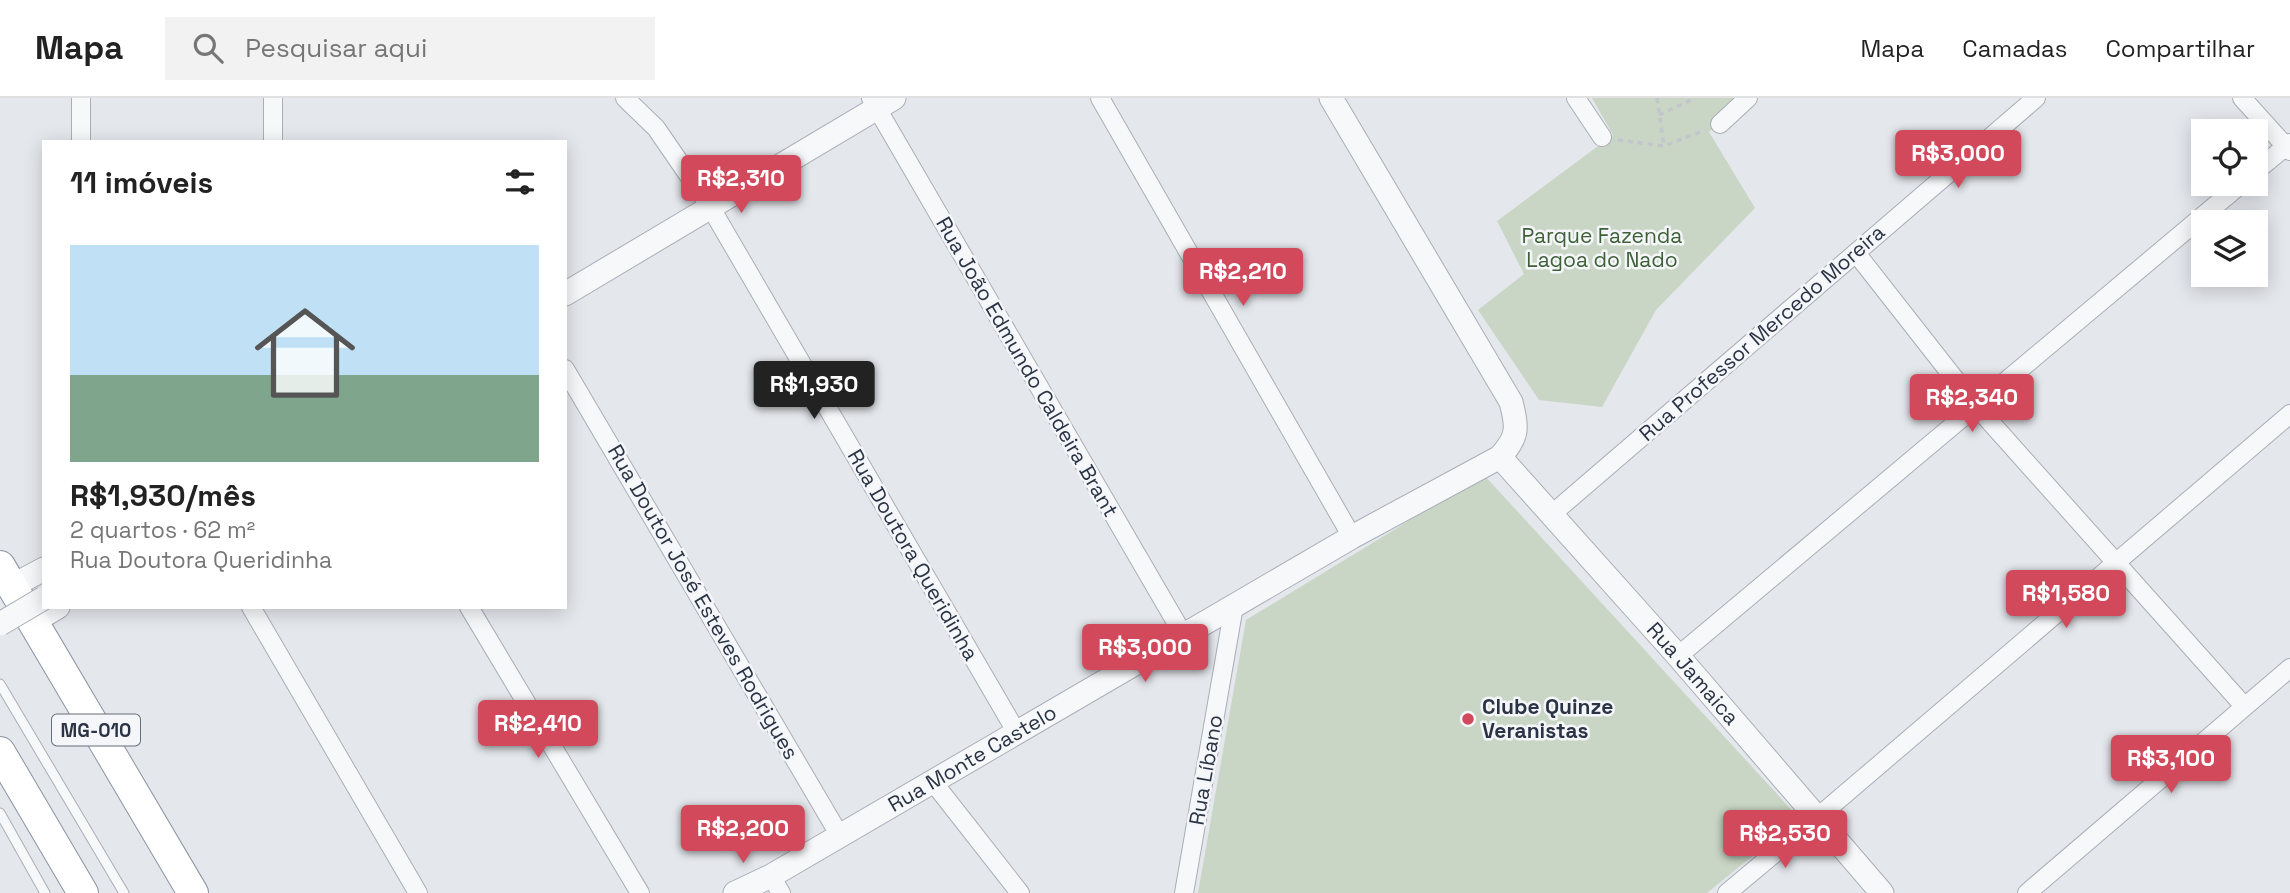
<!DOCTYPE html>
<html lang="pt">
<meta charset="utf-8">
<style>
:root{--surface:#fff;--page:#f2f2f2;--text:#222;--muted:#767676;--line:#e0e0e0;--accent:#d1495b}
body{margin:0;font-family:"Space Grotesk",sans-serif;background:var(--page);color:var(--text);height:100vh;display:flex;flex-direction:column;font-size:26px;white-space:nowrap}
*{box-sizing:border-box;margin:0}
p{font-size:23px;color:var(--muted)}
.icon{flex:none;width:38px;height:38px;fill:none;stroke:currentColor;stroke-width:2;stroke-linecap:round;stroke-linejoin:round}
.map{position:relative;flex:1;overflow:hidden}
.side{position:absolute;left:42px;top:42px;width:525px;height:469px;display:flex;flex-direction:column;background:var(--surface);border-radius:0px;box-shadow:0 4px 18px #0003}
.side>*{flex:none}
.tools{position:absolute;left:2191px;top:21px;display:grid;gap:14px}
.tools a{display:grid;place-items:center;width:77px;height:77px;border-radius:0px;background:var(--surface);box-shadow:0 4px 18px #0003;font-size:35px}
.price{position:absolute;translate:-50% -60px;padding:0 16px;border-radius:7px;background:var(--accent);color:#fff;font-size:23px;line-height:46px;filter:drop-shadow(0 2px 4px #0008)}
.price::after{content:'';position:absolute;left:50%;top:42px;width:21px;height:16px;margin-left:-10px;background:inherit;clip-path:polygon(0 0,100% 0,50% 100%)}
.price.on{background:#222;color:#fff}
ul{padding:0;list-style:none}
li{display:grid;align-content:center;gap:14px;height:371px;padding:0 28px}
li span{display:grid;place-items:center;height:217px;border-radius:0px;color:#555}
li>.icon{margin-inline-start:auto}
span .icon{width:126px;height:126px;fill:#fffc;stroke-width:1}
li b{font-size:30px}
h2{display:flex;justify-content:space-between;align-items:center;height:84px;padding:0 28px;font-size:30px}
header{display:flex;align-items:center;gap:42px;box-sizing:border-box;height:98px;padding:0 35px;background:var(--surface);border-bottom:2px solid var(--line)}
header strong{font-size:33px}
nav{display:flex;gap:38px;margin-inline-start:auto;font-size:24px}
.search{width:490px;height:63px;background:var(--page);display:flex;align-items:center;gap:18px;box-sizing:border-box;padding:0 24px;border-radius:0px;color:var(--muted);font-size:26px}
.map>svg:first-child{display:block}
.green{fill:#c9d6c5}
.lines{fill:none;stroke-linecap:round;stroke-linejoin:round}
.service-casing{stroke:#a9aeb7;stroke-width:11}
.minor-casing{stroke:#a9aeb7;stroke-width:20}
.tertiary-casing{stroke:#a9aeb7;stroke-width:25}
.trunk-casing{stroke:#8b94a3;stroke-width:32}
.path{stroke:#c2c5cb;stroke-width:3.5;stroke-dasharray:5 5;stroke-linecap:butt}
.service{stroke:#f7f8fa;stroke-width:9}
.minor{stroke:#f7f8fa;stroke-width:18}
.tertiary{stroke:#f7f8fa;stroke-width:23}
.trunk{stroke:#fff;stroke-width:30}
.tertiary-bridge-casing{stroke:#a9aeb7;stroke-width:25;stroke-linecap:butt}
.tertiary-bridge{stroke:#f7f8fa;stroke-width:23}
.poi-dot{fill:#d1495b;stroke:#f4f6f9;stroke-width:2.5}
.labels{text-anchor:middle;stroke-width:5;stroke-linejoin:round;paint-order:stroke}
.shield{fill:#f4f6f9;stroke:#676e7b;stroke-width:2}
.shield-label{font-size:19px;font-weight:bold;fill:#2b3445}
.park-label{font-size:21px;fill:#3f6138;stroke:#f4f6f9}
.street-label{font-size:21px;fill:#2b3445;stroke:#f4f6f9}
.poi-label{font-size:21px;font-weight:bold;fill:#2b3445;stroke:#f4f6f9;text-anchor:start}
</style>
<header>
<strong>Mapa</strong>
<div class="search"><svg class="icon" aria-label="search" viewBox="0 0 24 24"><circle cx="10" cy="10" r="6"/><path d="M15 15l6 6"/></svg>Pesquisar aqui</div>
<nav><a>Mapa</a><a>Camadas</a><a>Compartilhar</a></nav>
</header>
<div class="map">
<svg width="2290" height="795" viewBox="0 0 2290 795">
<rect width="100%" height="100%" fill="#e4e7ec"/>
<g class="green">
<polygon points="1592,0 1745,0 1709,34 1755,110 1656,212 1602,309 1539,302 1478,212 1524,176 1497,123 1613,37"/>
<polygon points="1484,377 1799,720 1707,795 1198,795 1246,522"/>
</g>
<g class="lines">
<g class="service-casing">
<g id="service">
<polyline points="0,586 124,795"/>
<polyline points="0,715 45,795"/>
</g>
</g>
<g class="minor-casing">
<g id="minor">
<polyline points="81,0 81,44"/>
<polyline points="273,0 273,44"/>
<polyline points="625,0 656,30 711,110 1017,635"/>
<polyline points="871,0 1184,538"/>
<polyline points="1100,0 1352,439"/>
<polyline points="1576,0 1602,39"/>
<polyline points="2242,0 2290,53"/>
<polyline points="1720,26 1748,0"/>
<polyline points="2256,73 2290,45"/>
<polyline points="1856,155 1976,308 2244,608"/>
<polyline points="565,271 840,738"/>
<polyline points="1552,416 2036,0"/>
<polyline points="251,509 418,795"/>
<polyline points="469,509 640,795"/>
<polyline points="1678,558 2241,86"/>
<polyline points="933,684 1020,795"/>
<polyline points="771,778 781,795"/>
<polyline points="1184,795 1234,508"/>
<polyline points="1727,795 1818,719 2290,316"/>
<polyline points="2027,795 2290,570"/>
</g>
</g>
<g class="tertiary-casing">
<g id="tertiary">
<polyline points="565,196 894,0"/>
<path id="s1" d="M 1500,359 L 1678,558 L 1882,795"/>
<polyline points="12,488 44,471"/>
<polyline points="33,524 58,509"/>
<path id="s2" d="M 735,795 L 771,778 L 1352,439 L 1500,359 C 1518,339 1518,330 1511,304 L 1331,0"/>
</g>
</g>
<g class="trunk-casing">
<g id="trunk">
<polyline points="0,468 193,795"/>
<polyline points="0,654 83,795"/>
</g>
</g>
<g class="path">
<polyline points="1657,0 1664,48"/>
<polyline points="1659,17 1695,0"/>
<polyline points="1618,42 1664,48 1705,32"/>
</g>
<use href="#service" class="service"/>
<use href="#minor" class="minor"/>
<use href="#tertiary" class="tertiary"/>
<use href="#trunk" class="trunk"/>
<g class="tertiary-bridge-casing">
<polyline id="tertiary-bridge" points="0,526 44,500"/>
</g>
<use href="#tertiary-bridge" class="tertiary-bridge"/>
</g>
<circle class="poi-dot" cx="1468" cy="621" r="7"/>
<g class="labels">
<rect class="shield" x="52" y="616.5" width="88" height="31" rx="5"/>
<g class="shield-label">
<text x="96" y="639">MG-010</text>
</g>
<g class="park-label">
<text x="1602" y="145">Parque Fazenda<tspan x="1602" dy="24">Lagoa do Nado</tspan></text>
</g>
<g class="street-label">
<text transform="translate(1762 235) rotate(-41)" y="7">Rua Professor Mercedo Moreira</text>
<text transform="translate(1027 269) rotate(60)" y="7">Rua João Edmundo Caldeira Brant</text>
<text transform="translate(913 457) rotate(60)" y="7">Rua Doutora Queridinha</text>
<text transform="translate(703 504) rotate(60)" y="7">Rua Doutor José Esteves Rodrigues</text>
<text dy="7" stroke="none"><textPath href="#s1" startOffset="290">Rua Jamaica</textPath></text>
<text dy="7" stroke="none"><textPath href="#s2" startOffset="273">Rua Monte Castelo</textPath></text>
<text transform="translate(1206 672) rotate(-80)" y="7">Rua Líbano</text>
</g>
<g class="poi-label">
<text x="1482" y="616">Clube Quinze<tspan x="1482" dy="24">Veranistas</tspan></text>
</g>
</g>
</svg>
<div class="tools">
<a><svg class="icon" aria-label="locate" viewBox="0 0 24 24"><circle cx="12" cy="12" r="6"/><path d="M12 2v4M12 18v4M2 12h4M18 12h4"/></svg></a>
<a><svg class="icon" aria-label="layers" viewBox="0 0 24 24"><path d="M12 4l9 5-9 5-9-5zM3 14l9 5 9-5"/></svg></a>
</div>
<b class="price" style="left:1958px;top:92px">R$3,000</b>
<b class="price" style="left:741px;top:117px">R$2,310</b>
<b class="price" style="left:1243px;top:210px">R$2,210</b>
<b class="price on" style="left:814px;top:323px">R$1,930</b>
<b class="price" style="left:1972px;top:336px">R$2,340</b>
<b class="price" style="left:2066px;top:532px">R$1,580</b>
<b class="price" style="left:1145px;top:586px">R$3,000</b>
<b class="price" style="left:538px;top:662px">R$2,410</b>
<b class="price" style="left:2171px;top:697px">R$3,100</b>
<b class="price" style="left:743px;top:767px">R$2,200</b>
<b class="price" style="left:1785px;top:772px">R$2,530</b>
<section class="side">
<h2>11 imóveis<svg class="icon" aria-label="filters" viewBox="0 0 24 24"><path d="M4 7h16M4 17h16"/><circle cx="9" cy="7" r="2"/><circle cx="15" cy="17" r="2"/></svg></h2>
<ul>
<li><span style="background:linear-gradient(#bfe0f5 60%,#7fa58c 0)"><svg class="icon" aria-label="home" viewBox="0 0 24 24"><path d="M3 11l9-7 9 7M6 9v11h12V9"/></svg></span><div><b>R$1,930/mês</b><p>2 quartos · 62 m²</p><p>Rua Doutora Queridinha</p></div></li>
</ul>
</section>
</div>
